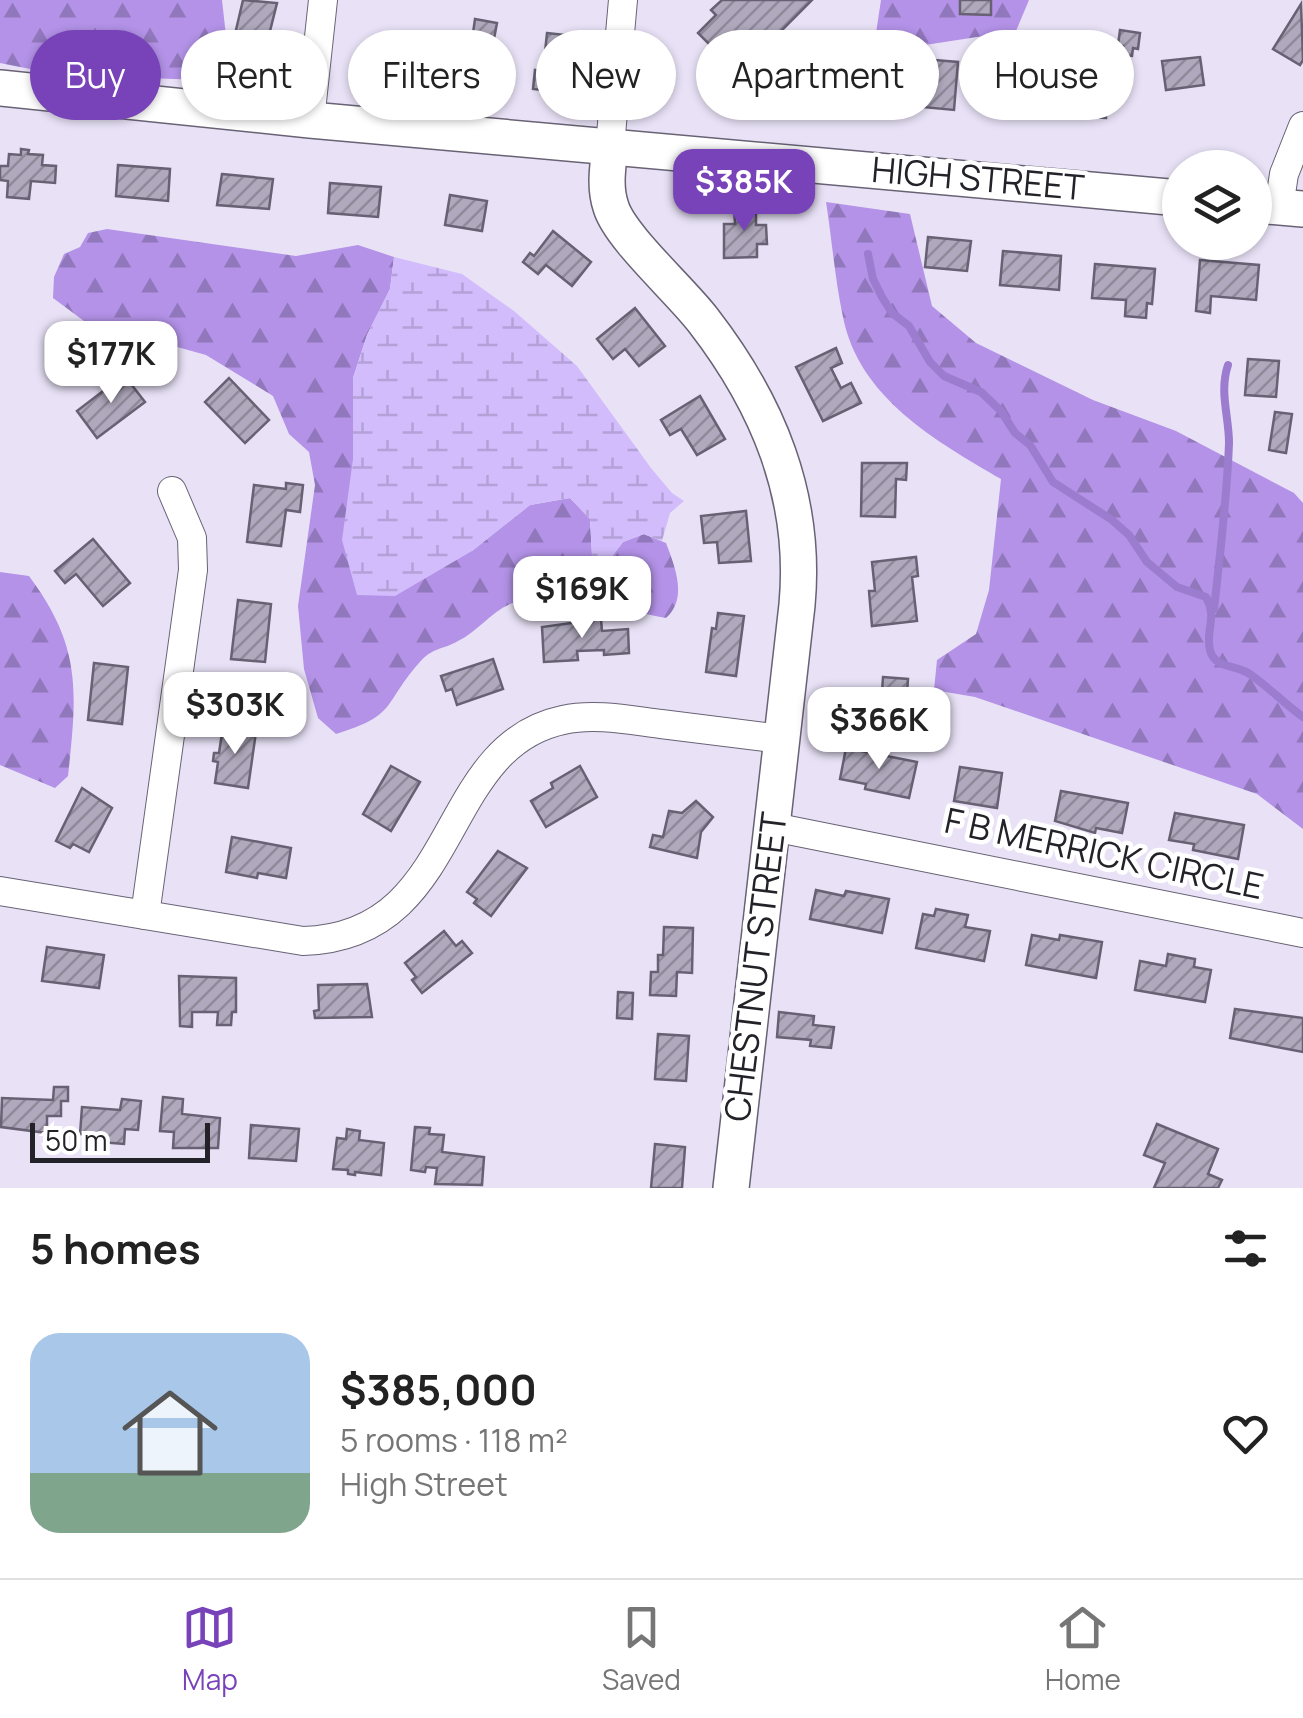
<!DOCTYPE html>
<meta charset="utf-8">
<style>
:root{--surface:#fff;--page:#f6f6f6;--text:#222;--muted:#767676;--line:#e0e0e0;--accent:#7842b9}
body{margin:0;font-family:Manrope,sans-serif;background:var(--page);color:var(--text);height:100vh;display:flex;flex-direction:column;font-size:38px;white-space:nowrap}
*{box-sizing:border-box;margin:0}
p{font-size:32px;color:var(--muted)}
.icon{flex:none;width:55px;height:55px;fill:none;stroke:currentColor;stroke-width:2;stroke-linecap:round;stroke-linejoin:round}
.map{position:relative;height:1188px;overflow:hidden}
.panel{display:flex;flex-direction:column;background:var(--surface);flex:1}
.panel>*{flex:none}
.top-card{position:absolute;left:30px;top:30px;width:1245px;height:90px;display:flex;gap:20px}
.controls{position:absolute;left:1162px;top:150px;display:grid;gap:20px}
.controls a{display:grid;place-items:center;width:110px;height:110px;border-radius:50%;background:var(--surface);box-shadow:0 2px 8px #0004;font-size:50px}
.scale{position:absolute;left:30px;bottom:25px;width:180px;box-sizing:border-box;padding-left:10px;border:5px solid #242229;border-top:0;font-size:28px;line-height:35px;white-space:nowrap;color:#242229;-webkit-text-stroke:8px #fff;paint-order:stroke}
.price{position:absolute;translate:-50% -85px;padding:0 22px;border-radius:20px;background:#fff;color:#222;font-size:32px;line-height:65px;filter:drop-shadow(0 2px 5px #0008)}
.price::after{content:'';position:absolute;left:50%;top:60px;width:30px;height:22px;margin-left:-15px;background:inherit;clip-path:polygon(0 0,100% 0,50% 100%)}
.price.selected{background:var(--accent);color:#fff}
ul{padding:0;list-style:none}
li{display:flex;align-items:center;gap:30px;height:250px;padding:0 30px}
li+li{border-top:2px solid var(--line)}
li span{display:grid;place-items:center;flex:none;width:280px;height:200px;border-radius:30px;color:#555}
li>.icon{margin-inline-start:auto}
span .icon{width:120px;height:120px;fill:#fffc;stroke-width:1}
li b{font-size:42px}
h2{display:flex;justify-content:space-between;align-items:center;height:120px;padding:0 30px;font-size:42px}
.chip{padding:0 35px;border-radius:45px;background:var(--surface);box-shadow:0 2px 8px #0004;font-size:35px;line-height:90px}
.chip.selected{background:var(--accent);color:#fff}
.menu{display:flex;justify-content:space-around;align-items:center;height:140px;border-top:2px solid var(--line);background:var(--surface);font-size:28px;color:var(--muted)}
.menu a{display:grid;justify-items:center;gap:5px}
.menu .selected{color:var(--accent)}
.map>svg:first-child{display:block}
.forest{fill:url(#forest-firs)}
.wetland{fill:url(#wetland-marsh)}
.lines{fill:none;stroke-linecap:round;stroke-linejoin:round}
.stream{stroke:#9c7ccf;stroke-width:8}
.building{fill:url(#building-hatch);stroke:#676173;stroke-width:2.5}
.minor-casing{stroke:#686274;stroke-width:30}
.major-casing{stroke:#686274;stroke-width:38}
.minor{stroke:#fff;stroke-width:28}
.major{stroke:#fff;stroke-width:35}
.labels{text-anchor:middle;stroke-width:9;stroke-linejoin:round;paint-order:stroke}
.street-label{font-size:35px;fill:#242229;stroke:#fff}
</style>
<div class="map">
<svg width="1303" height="1188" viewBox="0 0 1303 1188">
<defs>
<pattern id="forest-firs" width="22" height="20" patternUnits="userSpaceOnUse" patternTransform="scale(2.5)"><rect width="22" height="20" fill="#b392e7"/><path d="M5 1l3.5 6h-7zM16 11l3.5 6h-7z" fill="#9177bb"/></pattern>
<pattern id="wetland-marsh" width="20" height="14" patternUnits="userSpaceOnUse" patternTransform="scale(2.5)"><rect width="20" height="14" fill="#d2bcfb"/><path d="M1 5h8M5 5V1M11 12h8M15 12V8" fill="none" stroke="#b4a1d7"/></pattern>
<pattern id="building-hatch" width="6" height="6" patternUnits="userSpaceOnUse" patternTransform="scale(2.5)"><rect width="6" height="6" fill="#b0a9bd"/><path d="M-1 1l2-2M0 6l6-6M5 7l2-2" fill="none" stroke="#8f899a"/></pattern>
</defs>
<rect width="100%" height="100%" fill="#e9e2f7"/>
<g class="forest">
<polygon points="0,0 222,0 231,81 60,75 0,63"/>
<polygon points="881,0 1029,0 1016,31 873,53"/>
<path d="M 826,202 L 910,214 L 932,306 L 976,343 L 1093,400 L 1176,431 L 1294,493 L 1303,503 L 1303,829 L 1257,794 L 975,697 L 934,690 L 937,660 L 976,634 L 989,590 L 1001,479 C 936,441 859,398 843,317 C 835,280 832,240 826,202 Z"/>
<path d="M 107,229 L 296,256 L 358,245 L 394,257 L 390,289 L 367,335 L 353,378 L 353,459 L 472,551 L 530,505 L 570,498 L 590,519 L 592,555 L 607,563 L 623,542 L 644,534 L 666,543 C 675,567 688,598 666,618 C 618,610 563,586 515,602 C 492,610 479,631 458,641 C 441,651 434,646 419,663 C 382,705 398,715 336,734 L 318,718 L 304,669 L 298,606 L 315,485 L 309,452 L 289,434 L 273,396 L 206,355 L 84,321 L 53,298 L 54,277 L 64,254 L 80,247 L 88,233 Z"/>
<path d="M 0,572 L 29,576 C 82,647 77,692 68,776 L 55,788 L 0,765 Z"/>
</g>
<polygon class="wetland" points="394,257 462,274 514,311 577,366 651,468 672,493 684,501 670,513 662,541 643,534 623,542 607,563 592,555 590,519 570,498 530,505 472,551 395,596 357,595 342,540 353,459 353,378 367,335 390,289"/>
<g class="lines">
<g class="stream">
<path d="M 868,254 L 873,279 L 882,297 L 892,313 L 909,326 L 930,362 L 944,376 L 981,392 L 1001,411 L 1015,433 L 1030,445 L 1053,482 L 1112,520 L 1129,535 L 1147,562 L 1177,587 L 1206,597 C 1218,618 1205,629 1210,650 C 1214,668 1235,665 1248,673 C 1263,682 1286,705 1303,717"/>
<path d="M 1214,609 C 1220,554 1227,499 1229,443 C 1229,416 1219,392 1228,365"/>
</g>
</g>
<g class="building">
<polygon points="243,0 277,3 264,55 232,47"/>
<polygon points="722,0 812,0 778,34 782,38 761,60 757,56 739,74 698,33 716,15 711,10"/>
<polygon points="960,0 991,0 991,15 960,14"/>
<polygon points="1301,4 1303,60 1300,65 1273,49"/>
<polygon points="475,19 497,23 493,44 472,40"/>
<polygon points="1120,30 1140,33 1138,49 1133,48 1132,56 1122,55 1123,46 1118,45"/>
<polygon points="547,33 566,35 562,66 578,68 576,94 533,89 535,70 543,71"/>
<polygon points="901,53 923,55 922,59 958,62 954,110 922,107 929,71 899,69"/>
<polygon points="1200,57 1204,85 1166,90 1162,61"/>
<polygon points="1065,88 1107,91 1106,118 1064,116"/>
<polygon points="21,149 29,150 28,154 43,155 42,165 56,166 55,183 31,181 29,199 7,197 8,181 0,180 0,166 8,166 9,154 21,155"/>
<polygon points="118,165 170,169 168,201 116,196"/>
<polygon points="222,174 273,179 269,209 217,205"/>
<polygon points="330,183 381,187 378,217 328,213"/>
<polygon points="450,195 487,201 482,231 445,225"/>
<polygon points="756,206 756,225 766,225 767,244 757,244 757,257 724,258 724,224 735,224 734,207"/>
<polygon points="553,231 591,262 572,286 546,265 538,274 523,262 530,253 534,256"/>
<polygon points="928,237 971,241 967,271 925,267"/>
<polygon points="1003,251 1061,256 1059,290 1000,285"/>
<polygon points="1200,260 1259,265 1256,300 1211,296 1210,313 1196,311"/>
<polygon points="1095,264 1155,269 1152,304 1147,303 1146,318 1125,316 1126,300 1092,298"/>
<polygon points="635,308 665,346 639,366 625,349 613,359 597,339"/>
<polygon points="836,348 842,363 831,368 841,388 851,383 861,403 823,421 796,367"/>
<polygon points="1248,359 1279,361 1276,397 1245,395"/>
<polygon points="124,375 145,402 97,438 77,411"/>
<polygon points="229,378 269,420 245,443 205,402"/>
<polygon points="700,396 725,439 697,455 681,429 670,435 661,420"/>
<polygon points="1275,412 1292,414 1286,453 1269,450"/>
<polygon points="862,463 907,463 906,480 896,479 895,517 861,516"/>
<polygon points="286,483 303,485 300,512 286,510 281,546 247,542 254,485 286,489"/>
<polygon points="746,511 751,561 719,563 717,542 704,543 701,516"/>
<polygon points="93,539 130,583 103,606 76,574 65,583 55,571"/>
<polygon points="916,557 918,576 912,577 917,621 872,626 869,591 875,591 872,562"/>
<polygon points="238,600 271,604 265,662 231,659"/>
<polygon points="718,613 744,616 736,676 706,672 712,628 716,629"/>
<polygon points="601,619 602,631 628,629 629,653 604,655 604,650 577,651 578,660 544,662 542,627"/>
<polygon points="493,659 503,689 457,705 452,689 446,691 441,676"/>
<polygon points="94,663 128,667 122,724 88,720"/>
<polygon points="883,677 908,679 907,694 882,692"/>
<polygon points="223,727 256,732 248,788 215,783 218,762 213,761 214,753 219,753"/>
<polygon points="846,748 917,762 909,798 865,789 866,784 840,779"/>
<polygon points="391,766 420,782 391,831 363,814"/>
<polygon points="580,766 597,797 546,827 531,801 553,788 551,783"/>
<polygon points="960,767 1002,773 997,808 954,801"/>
<polygon points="82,788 112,808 89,852 73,844 70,848 56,841"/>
<polygon points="1061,791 1128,803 1122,833 1096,828 1095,833 1055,821"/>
<polygon points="696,801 713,817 701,832 697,858 650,847 653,835 663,837 669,811 682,813"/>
<polygon points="1175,813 1244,825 1238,859 1193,850 1194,844 1169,840"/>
<polygon points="232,837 291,848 286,878 258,873 257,878 226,872"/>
<polygon points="498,851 527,868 491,916 474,903 477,899 467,892"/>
<polygon points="816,890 844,896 846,891 889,899 882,933 810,919"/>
<polygon points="936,909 968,915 965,927 990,931 984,961 916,948 923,914 934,916"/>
<polygon points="664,927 693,928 692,973 677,972 676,996 650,995 651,972 658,972 658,955 663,955"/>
<polygon points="444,931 456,946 462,941 472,953 422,993 412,980 416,977 405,963"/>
<polygon points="1032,935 1059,940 1060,935 1102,942 1096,978 1026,965"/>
<polygon points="47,947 104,955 99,988 42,981"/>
<polygon points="1168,954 1195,959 1194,967 1211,970 1205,1002 1135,990 1140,961 1166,966"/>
<polygon points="179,976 236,978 236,1012 232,1012 231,1025 217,1025 218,1012 192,1012 192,1027 180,1026"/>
<polygon points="367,984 372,1017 315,1018 314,1011 319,1010 318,985"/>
<polygon points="618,992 633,993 632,1019 617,1018"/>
<polygon points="1235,1009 1303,1018 1303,1052 1230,1038"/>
<polygon points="779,1012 814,1016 813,1025 834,1027 831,1048 810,1046 811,1040 777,1037"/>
<polygon points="658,1034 689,1036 686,1081 655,1079"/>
<polygon points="54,1087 68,1087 68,1101 61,1101 61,1116 47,1116 47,1133 1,1127 2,1098 53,1100"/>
<polygon points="163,1097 183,1099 182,1114 220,1118 218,1148 173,1148 174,1132 160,1131"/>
<polygon points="122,1099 141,1101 138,1130 125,1129 124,1144 100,1142 100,1135 80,1134 82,1107 120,1110"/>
<polygon points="1157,1124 1218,1149 1208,1174 1222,1180 1218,1188 1154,1188 1165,1163 1144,1155"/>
<polygon points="251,1125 299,1129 296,1161 249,1158"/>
<polygon points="415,1127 430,1128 429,1134 444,1135 442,1152 484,1157 482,1185 435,1184 437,1168 426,1167 425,1172 411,1170"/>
<polygon points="347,1129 360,1131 359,1140 384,1143 381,1175 355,1172 355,1175 348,1174 348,1170 333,1169 337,1138 346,1139"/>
<polygon points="655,1144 685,1147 682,1188 651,1188"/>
</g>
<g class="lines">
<g class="minor-casing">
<g id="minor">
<polyline points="310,120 323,0"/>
<polyline points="610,146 623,0"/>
<polyline points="1279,207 1284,174 1303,126"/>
<polyline points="773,827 1303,933"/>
<path d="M 0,891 L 303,941 C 464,936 435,747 563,720 C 594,713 629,720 661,724 C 702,729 742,734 782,739"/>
<polyline points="145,915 193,570 192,538 172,491"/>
</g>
</g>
<g class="major-casing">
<g id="major">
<polyline points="0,88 310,120 1180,198"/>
<path d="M 610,146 C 608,166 604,187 611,207 C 620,237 681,291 703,320 C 768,404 807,497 797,605 L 731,1188"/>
<polyline points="1255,205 1303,209"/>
</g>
</g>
<use href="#minor" class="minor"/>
<use href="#major" class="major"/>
</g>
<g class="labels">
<g class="street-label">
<text transform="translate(978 179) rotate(5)" y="12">HIGH STREET</text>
<text transform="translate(1104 854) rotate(12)" y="12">F B MERRICK CIRCLE</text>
<text transform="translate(756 967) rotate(-83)" y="12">CHESTNUT STREET</text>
</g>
</g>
</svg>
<div class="controls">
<a><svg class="icon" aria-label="layers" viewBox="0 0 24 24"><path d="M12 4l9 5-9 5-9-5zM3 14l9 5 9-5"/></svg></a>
</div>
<div class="scale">50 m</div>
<b class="price selected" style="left:744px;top:234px">$385K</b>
<b class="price" style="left:111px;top:406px">$177K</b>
<b class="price" style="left:582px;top:641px">$169K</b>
<b class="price" style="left:235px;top:757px">$303K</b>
<b class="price" style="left:879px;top:772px">$366K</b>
<div class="top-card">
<a class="chip selected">Buy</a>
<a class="chip">Rent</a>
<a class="chip">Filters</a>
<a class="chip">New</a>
<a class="chip">Apartment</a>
<a class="chip">House</a>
</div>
</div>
<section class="panel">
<h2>5 homes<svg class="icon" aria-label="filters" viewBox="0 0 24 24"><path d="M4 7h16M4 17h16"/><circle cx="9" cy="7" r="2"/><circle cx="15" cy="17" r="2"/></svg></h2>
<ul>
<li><span style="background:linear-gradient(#a9c7e8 70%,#7fa58c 0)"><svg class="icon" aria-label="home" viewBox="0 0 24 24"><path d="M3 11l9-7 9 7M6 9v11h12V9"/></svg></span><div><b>$385,000</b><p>5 rooms · 118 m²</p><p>High Street</p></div><svg class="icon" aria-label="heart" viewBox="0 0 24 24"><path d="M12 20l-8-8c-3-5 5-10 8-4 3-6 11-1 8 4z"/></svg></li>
</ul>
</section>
<nav class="menu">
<a class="selected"><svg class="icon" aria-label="map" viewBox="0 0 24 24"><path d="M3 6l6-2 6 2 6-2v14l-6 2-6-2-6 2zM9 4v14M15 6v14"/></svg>Map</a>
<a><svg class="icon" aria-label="saved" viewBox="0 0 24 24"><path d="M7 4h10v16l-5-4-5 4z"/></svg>Saved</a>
<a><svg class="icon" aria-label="home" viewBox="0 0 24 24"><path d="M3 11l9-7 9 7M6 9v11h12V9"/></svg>Home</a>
</nav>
